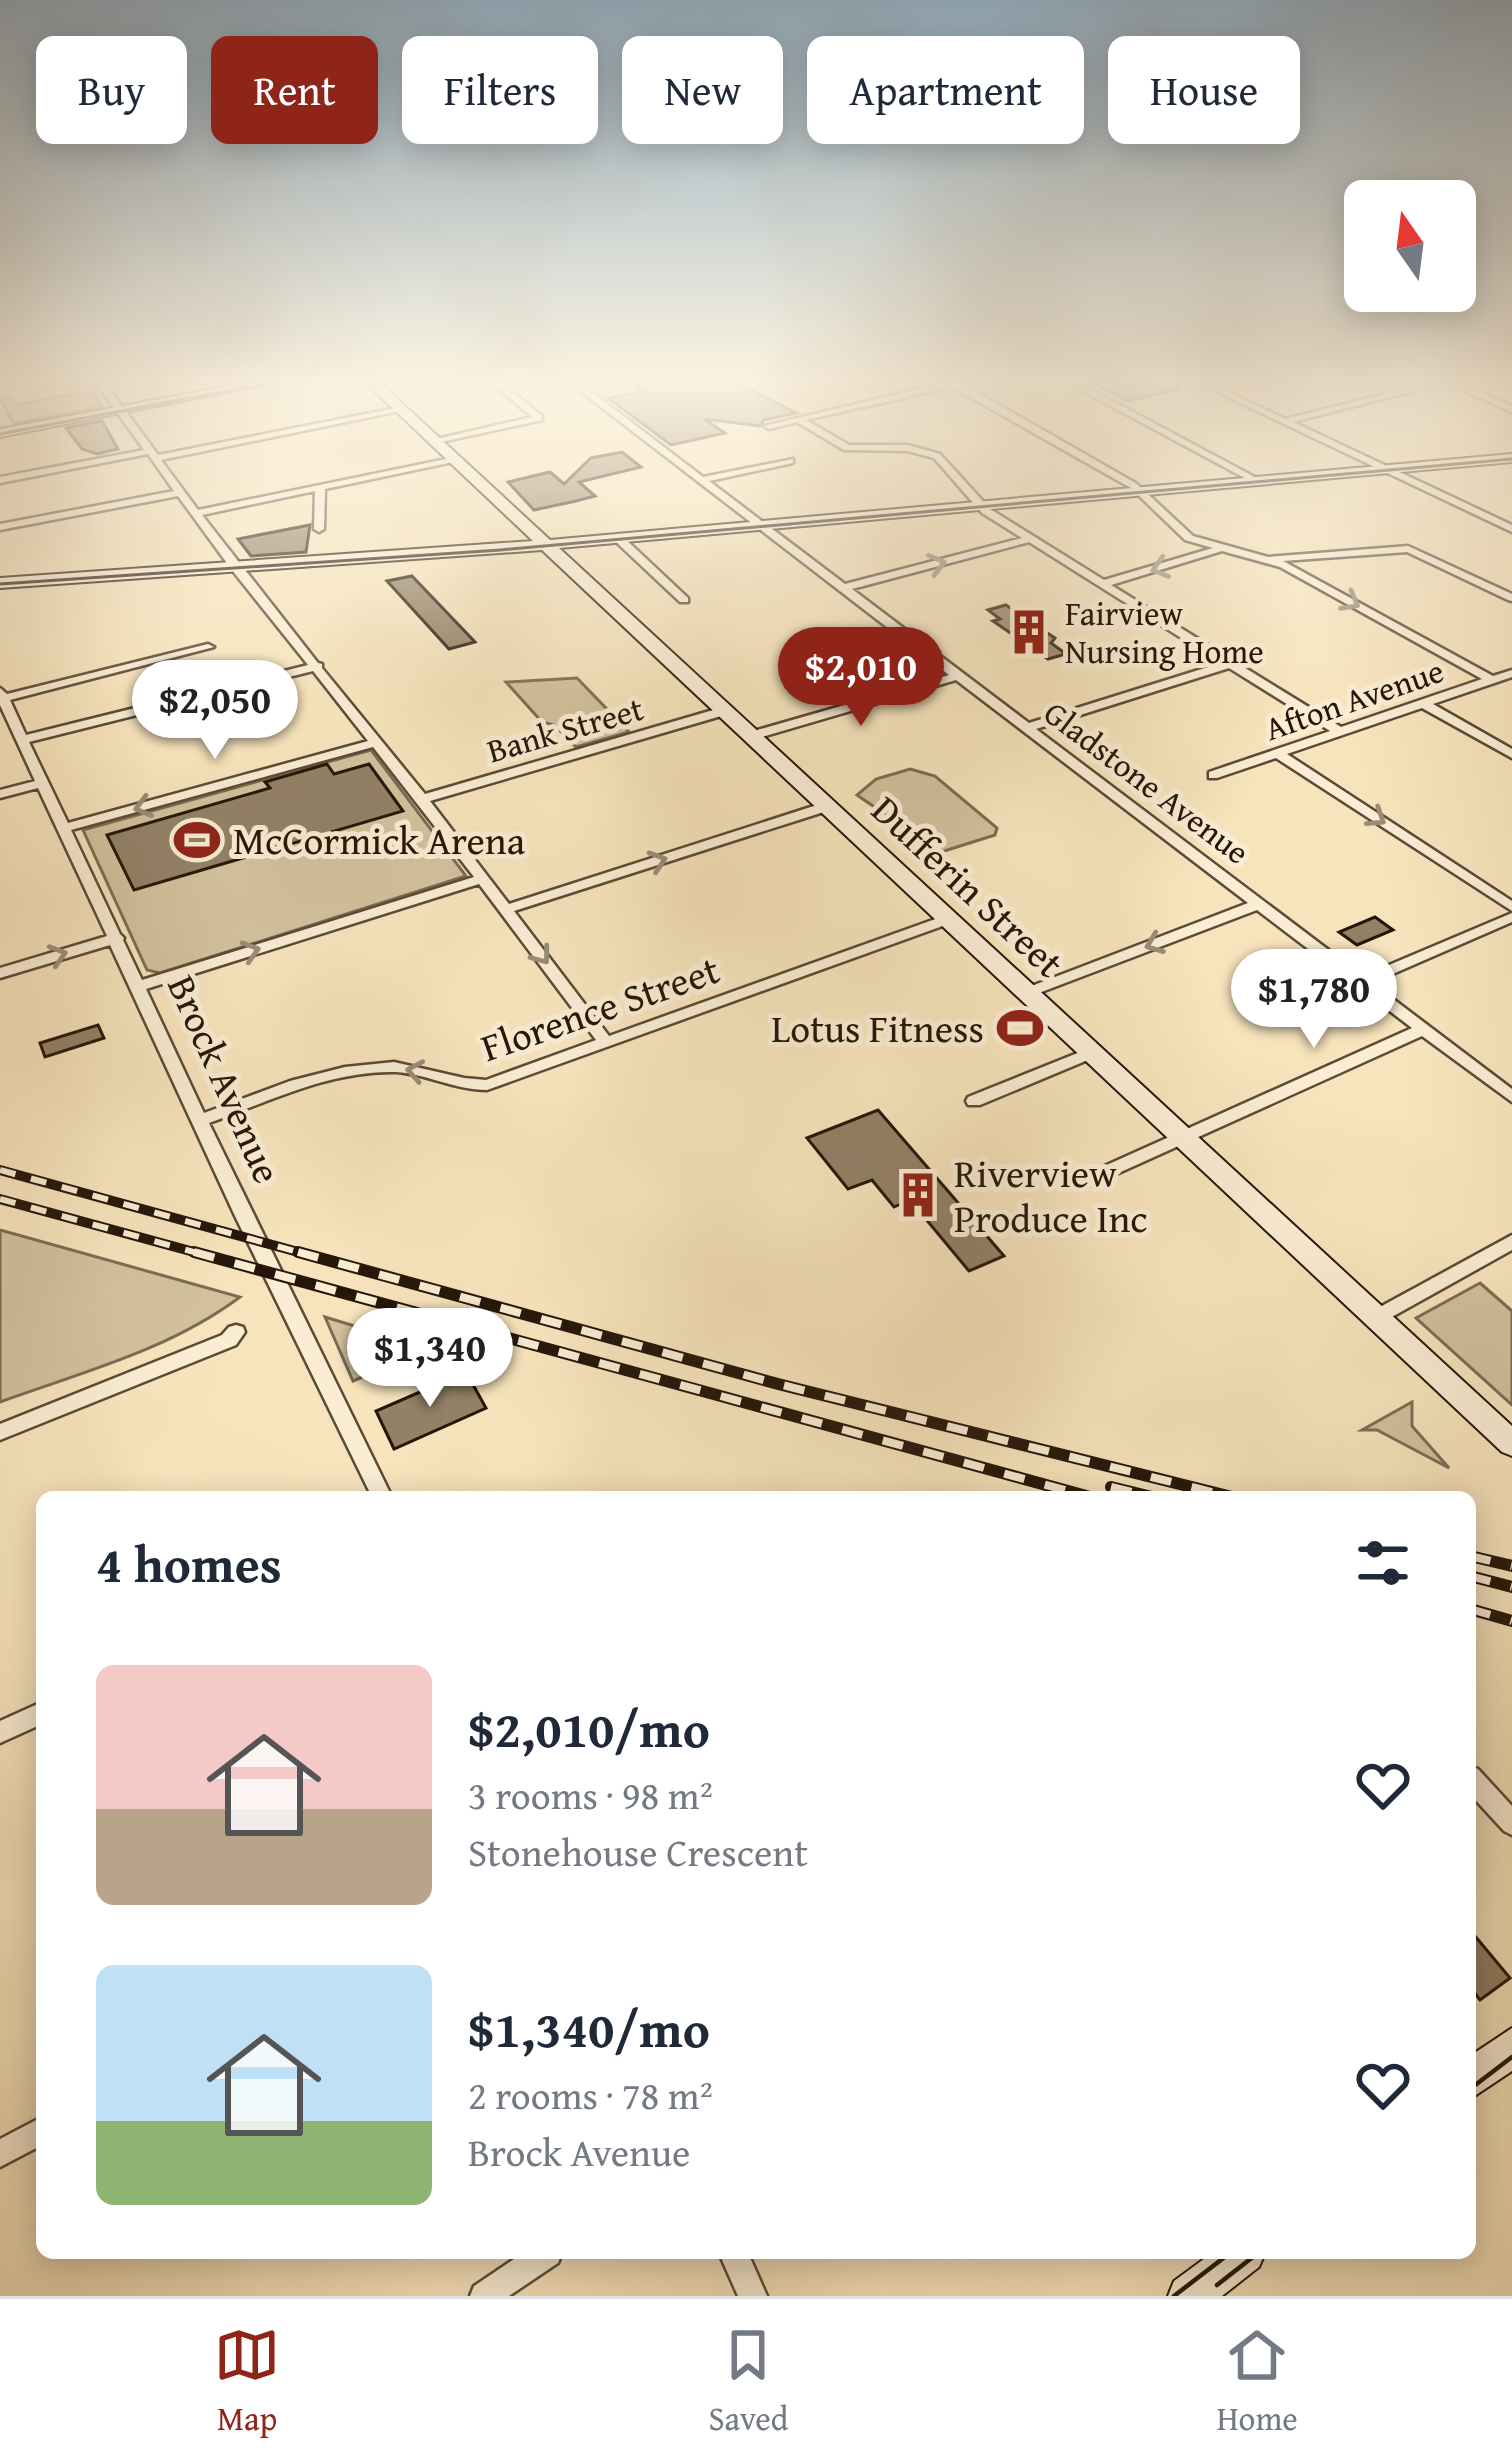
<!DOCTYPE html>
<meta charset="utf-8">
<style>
:root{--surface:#fff;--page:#f6f6f7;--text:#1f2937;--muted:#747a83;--line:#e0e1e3;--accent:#8f2418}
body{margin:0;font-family:"Gentium Book Plus",serif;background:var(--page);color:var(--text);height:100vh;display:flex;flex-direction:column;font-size:45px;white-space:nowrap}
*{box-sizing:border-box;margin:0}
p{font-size:39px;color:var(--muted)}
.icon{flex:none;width:66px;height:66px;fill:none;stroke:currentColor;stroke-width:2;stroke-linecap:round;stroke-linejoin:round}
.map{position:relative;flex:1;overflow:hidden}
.sheet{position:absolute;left:36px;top:1491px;width:1440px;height:768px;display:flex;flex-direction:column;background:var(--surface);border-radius:18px;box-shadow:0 6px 30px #0003}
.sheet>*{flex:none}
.top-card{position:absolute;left:36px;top:36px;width:1440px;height:108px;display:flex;gap:24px}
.needle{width:78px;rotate:346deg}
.buttons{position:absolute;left:1344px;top:180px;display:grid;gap:24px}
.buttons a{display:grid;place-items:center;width:132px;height:132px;border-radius:18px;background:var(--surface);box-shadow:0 6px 30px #0003;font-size:60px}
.price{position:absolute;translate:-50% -102px;padding:0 27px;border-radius:42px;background:#fff;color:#222;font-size:39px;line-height:78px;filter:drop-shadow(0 3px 6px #0008)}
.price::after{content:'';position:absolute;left:50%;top:72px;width:36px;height:27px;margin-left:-18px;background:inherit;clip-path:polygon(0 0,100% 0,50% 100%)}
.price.current{background:var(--accent);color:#fff}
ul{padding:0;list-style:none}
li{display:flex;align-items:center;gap:36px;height:300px;padding:0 60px}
li span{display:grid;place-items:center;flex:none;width:336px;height:240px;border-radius:18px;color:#555}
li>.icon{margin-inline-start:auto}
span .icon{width:144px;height:144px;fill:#fffc;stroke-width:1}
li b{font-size:51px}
h2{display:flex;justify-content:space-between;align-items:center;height:144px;padding:0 60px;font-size:51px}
.chip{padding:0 42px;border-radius:18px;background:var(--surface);box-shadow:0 6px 30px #0003;font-size:42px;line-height:108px}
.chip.current{background:var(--accent);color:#fff}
.tabs{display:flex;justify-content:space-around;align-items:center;height:168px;border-top:3px solid var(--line);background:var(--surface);font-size:33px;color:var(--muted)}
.tabs a{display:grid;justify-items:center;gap:6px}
.tabs .current{color:var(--accent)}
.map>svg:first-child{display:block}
.green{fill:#d3c19e;stroke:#7c6c54;stroke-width:3}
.building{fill:#928167;stroke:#251609;stroke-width:3}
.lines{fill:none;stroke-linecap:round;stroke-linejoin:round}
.minor-casing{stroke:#5a4a36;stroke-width:5}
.secondary-casing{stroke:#251609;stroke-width:4}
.minor{fill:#faedd4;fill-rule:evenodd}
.secondary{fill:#faedd4;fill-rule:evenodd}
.tram-far1{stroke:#251609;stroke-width:3}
.tram{stroke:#251609;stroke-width:4.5}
.rail-far1-casing{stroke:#251609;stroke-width:10}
.rail-casing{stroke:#251609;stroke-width:12}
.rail-far1{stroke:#faedd4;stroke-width:6;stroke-dasharray:16;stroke-linecap:butt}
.rail{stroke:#faedd4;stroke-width:8;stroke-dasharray:21;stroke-linecap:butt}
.oneway{stroke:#9a8c79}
.labels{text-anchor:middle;stroke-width:10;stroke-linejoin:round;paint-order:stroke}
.far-poi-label{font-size:33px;fill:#251609;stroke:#faedd4;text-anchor:start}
.far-street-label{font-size:33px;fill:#251609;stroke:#faedd4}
.poi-label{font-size:39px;fill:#251609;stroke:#faedd4;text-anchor:start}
.street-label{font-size:39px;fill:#251609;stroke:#faedd4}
</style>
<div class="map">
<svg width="1512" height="2296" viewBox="0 0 1512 2296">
<rect width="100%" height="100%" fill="#f7e4bd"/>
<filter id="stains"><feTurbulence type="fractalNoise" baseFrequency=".00167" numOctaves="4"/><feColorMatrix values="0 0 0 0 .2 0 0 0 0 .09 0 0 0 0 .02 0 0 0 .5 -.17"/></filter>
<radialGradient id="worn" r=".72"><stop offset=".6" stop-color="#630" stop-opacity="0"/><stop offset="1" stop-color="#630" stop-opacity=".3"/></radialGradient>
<g class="green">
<polygon points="91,391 102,407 18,423 13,423 0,399 10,397 15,405"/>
<polygon points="577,678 629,732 576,747 554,725 542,722 506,682"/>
<polygon points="371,750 466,876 160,973 147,970 83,830"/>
<polygon points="910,769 935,776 997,828 995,835 941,852 857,795 876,779"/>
<path d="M 0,1230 L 240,1297 C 169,1350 83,1372 0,1402 Z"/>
<polygon points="1480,1283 1512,1311 1512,1405 1416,1318"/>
<polygon points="325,1317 430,1349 353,1381"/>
<polygon points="1412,1402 1412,1426 1449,1468 1377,1430 1362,1430"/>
</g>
<g class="building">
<polygon points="631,383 738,383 796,413 764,420 760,426 704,419 725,433 671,445 608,398 642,391"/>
<polygon points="1094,383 1177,383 1178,389 1128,401"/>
<polygon points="102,421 118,449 97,454 82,449 66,428"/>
<polygon points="622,452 641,467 579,482 595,496 576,501 534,510 508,482 550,472 564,484 591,458"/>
<polygon points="310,525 306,552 251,556 238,539"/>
<polygon points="412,576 475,642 449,649 387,581"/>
<polygon points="1006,605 1055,638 1051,643 1066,654 1048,659 993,621 1000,619 988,610"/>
<polygon points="327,764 334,774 369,764 403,811 134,890 107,835 270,788 265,782"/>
<polygon points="1375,917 1393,930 1357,945 1339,932"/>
<polygon points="98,1025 104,1038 45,1057 40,1043"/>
<polygon points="878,1110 1004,1256 969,1271 910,1200 894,1207 872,1180 848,1189 807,1138"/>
<polygon points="466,1372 486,1408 394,1449 376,1411"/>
<polygon points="1470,1930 1510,1978 1480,2000 1470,1987"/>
</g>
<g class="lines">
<g class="minor-casing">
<g id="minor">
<path d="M 96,383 L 105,383 L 158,455 L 401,407 L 405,410 L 161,460 L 198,510 L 456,457 L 456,461 L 453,462 L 325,489 L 324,529 L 319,532 L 314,529 L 315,491 L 202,515 L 318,663 L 322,664 L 322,668 L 425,794 L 720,708 L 728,708 L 728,714 L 430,801 L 509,904 L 820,804 L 830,804 L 830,810 L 514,911 L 609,1036 L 941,917 L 946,916 L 953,920 L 951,923 L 487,1090 C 455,1090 427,1074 396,1072 C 331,1070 268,1102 209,1123 L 392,1497 L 372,1497 L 235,1216 L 110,945 L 0,978 L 0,968 L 107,936 L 38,788 L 0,798 L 0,790 L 35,781 L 0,705 L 0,688 L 7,694 L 208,644 L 214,647 L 10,700 L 26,735 L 308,665 L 232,570 L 178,496 L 0,530 L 0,524 L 174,491 L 148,454 L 0,483 L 0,477 L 144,450 ZM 313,671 L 368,741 L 68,823 L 29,742 ZM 373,747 L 474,877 L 142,980 L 123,940 L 124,938 L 120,934 L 71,830 ZM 479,884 L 596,1040 L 486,1080 L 464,1078 L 394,1062 L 345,1067 L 290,1081 L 204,1113 L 146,989 Z"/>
<polygon points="492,383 502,383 542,416 542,420 432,444 432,440 532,417"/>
<path d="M 570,383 L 580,383 L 703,477 L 793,459 L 793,463 L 709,481 L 845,584 L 1022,538 L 982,513 L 934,458 L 908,451 L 844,450 L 797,422 L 769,429 L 764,426 L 944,383 L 961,383 L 1137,484 L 1193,536 L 1268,557 L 1408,546 L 1512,594 L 1512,601 L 1508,600 L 1407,552 L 1283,561 L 1493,676 L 1512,670 L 1512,677 L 1433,704 L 1512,749 L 1512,758 L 1422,708 L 1287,754 L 1512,901 L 1512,911 L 1276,758 L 1217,778 L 1209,778 L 1209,772 L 1330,731 L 1229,668 L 1036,729 L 1363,976 L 1512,913 L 1512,922 L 1372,983 L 1512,1089 L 1512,1102 L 1422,1036 L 1092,1185 L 1080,1185 L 1078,1181 L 1080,1177 L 1412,1028 L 1257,910 L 1031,996 L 1021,996 L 1019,993 L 1021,990 L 1248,903 L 956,680 L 755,739 L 747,739 L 747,733 L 949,675 ZM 952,387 L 1131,488 L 1185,540 L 1213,548 L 1104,580 L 990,509 L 940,454 L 908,445 L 849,445 L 806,420 ZM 1029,542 L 1221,663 L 1029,723 L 852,589 ZM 1222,551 L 1280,567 L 1482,679 L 1341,727 L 1111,585 Z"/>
<polygon points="1068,383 1079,383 1262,481 1254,483"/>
<polygon points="1198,383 1210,383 1285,419 1428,383 1444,383 1293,422 1512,525 1512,532"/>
<polygon points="1446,383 1458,383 1512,406 1512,412"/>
<polygon points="614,536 622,536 688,598 688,602 680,602 614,540"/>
<polygon points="1090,1048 1098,1053 1095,1057 980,1105 968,1105 966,1101 968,1097"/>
<polygon points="1512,1235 1512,1250 1381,1323 1375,1325 1369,1323 1366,1318 1369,1313"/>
<polygon points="236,1325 243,1327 245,1332 236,1345 0,1440 0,1424 222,1335 229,1327"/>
<polygon points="42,1702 42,1724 0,1743 0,1721"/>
<polygon points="1470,1766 1478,1769 1512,1806 1512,1835 1504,1831 1470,1794"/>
<polygon points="42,2117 42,2145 0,2167 0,2139"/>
<polygon points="523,2253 562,2253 558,2263 509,2296 470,2296 474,2286"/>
<polygon points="719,2253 748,2253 767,2296 738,2296"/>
</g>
</g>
<g class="secondary-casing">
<g id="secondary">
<polygon points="244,383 272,383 0,437 0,429"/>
<polygon points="366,383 380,383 550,540 1512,454 1512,462 559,548 1512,1426 1512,1456 1502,1452 542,550 0,588 0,578 533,541"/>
<polygon points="1512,2028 1512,2071 1470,2099 1470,2056"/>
<polygon points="1212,2253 1265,2253 1259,2267 1222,2296 1168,2296 1174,2281"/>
</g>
</g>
<use href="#minor" class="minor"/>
<use href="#secondary" class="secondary"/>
<g class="tram-far1">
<polyline points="0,434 270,383"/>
<polyline points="0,584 500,550 1512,459"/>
</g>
<g class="tram">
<polyline points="1470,2089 1512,2057"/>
<polyline points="1217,2285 1258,2253"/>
<polyline points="1174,2296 1230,2253"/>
</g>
<g class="rail-far1-casing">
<g id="rail-far1">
<polyline points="0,1170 309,1255"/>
<polyline points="0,1199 205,1255"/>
</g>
</g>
<g class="rail-casing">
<g id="rail">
<polyline points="194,1252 1090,1497"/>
<polyline points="298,1252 778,1384 1232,1497"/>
<polyline points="1111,1487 1152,1497"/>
<polyline points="1470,1556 1512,1566"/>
<polyline points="1470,1576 1512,1587"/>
<polyline points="1470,1609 1512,1621"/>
</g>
</g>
<use href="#rail-far1" class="rail-far1"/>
<use href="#rail" class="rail"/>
</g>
<defs><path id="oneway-chevron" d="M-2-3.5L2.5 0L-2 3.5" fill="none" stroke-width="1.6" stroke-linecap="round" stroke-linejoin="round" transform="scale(3)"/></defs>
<g class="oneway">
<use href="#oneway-chevron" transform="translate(937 564) rotate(-15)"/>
<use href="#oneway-chevron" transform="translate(1160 568) rotate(164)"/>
<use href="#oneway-chevron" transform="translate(1351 602) rotate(29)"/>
<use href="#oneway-chevron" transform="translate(143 807) rotate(165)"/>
<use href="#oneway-chevron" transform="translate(1377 818) rotate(33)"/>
<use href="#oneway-chevron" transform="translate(658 861) rotate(-18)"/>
<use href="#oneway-chevron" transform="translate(1154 944) rotate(159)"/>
<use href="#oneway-chevron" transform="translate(251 951) rotate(-17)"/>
<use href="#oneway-chevron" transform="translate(58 955) rotate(-17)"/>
<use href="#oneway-chevron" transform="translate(542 956) rotate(53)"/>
<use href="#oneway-chevron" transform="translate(415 1071) rotate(-170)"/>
</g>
<linearGradient id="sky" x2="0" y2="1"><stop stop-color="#91abbe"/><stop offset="0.54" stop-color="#fbf3e1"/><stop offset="1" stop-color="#fbf3e1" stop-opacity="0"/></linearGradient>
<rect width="1512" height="705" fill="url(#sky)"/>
<defs>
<g id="building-bare" transform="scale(3.6)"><path d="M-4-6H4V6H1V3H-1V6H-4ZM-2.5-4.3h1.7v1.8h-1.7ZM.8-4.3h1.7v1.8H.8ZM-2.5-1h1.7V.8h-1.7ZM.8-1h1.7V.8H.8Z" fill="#8f2418" stroke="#faedd4" stroke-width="2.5" paint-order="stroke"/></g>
<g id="stadium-bare" transform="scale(3.6)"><path d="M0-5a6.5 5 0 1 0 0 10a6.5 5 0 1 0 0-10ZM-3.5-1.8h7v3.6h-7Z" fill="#8f2418" stroke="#faedd4" stroke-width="2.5" paint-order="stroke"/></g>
</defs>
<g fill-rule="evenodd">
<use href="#building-bare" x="1029" y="632"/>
<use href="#stadium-bare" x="197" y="840"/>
<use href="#stadium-bare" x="1020" y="1028"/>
<use href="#building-bare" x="918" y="1195"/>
</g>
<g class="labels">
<g class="far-poi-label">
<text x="1065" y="625">Fairview<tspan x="1065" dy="38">Nursing Home</tspan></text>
</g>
<g class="far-street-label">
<text transform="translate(1354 699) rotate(-19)" y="12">Afton Avenue</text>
<text transform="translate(565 729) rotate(-16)" y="12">Bank Street</text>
<text transform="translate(1147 782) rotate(37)" y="12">Gladstone Avenue</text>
</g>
<g class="poi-label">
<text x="233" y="854">McCormick Arena</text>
<text x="984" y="1042" text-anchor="end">Lotus Fitness</text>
<text x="954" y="1187">Riverview<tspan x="954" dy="45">Produce Inc</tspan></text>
</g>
<g class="street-label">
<text transform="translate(968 886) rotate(43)" y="14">Dufferin Street</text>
<text transform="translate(600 1008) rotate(-19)" y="14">Florence Street</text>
<text transform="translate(225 1079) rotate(66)" y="14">Brock Avenue</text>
</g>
</g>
<rect width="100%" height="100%" filter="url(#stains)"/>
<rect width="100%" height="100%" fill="url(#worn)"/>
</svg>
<div class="buttons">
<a><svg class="needle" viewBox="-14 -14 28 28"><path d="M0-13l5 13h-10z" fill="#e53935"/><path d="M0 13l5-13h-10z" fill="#747a83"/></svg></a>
</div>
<b class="price current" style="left:861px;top:729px">$2,010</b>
<b class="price" style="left:215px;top:762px">$2,050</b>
<b class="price" style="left:1314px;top:1051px">$1,780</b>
<b class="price" style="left:430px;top:1410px">$1,340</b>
<div class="top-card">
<a class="chip">Buy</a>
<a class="chip current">Rent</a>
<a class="chip">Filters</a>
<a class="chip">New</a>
<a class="chip">Apartment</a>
<a class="chip">House</a>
</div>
<section class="sheet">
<h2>4 homes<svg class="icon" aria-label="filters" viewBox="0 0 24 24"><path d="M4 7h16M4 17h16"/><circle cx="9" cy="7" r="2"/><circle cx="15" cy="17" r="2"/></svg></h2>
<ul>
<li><span style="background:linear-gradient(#f6c9c9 60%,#b9a48a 0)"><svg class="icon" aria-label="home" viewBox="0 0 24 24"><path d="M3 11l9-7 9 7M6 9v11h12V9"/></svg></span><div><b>$2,010/mo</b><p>3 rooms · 98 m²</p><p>Stonehouse Crescent</p></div><svg class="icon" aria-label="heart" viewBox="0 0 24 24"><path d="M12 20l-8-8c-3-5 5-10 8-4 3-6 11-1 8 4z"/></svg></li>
<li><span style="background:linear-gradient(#bfe0f5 65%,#8fb573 0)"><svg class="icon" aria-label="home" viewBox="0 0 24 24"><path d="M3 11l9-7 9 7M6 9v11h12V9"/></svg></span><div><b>$1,340/mo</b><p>2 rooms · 78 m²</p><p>Brock Avenue</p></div><svg class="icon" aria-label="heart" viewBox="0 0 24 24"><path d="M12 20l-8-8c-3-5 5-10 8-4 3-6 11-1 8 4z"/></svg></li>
</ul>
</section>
</div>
<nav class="tabs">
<a class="current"><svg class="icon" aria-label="map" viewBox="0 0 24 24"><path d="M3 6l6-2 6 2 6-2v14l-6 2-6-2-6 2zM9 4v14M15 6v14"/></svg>Map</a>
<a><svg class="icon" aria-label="saved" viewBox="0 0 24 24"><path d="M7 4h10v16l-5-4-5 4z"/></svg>Saved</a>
<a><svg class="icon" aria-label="home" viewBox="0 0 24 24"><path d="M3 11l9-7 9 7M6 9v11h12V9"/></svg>Home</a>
</nav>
